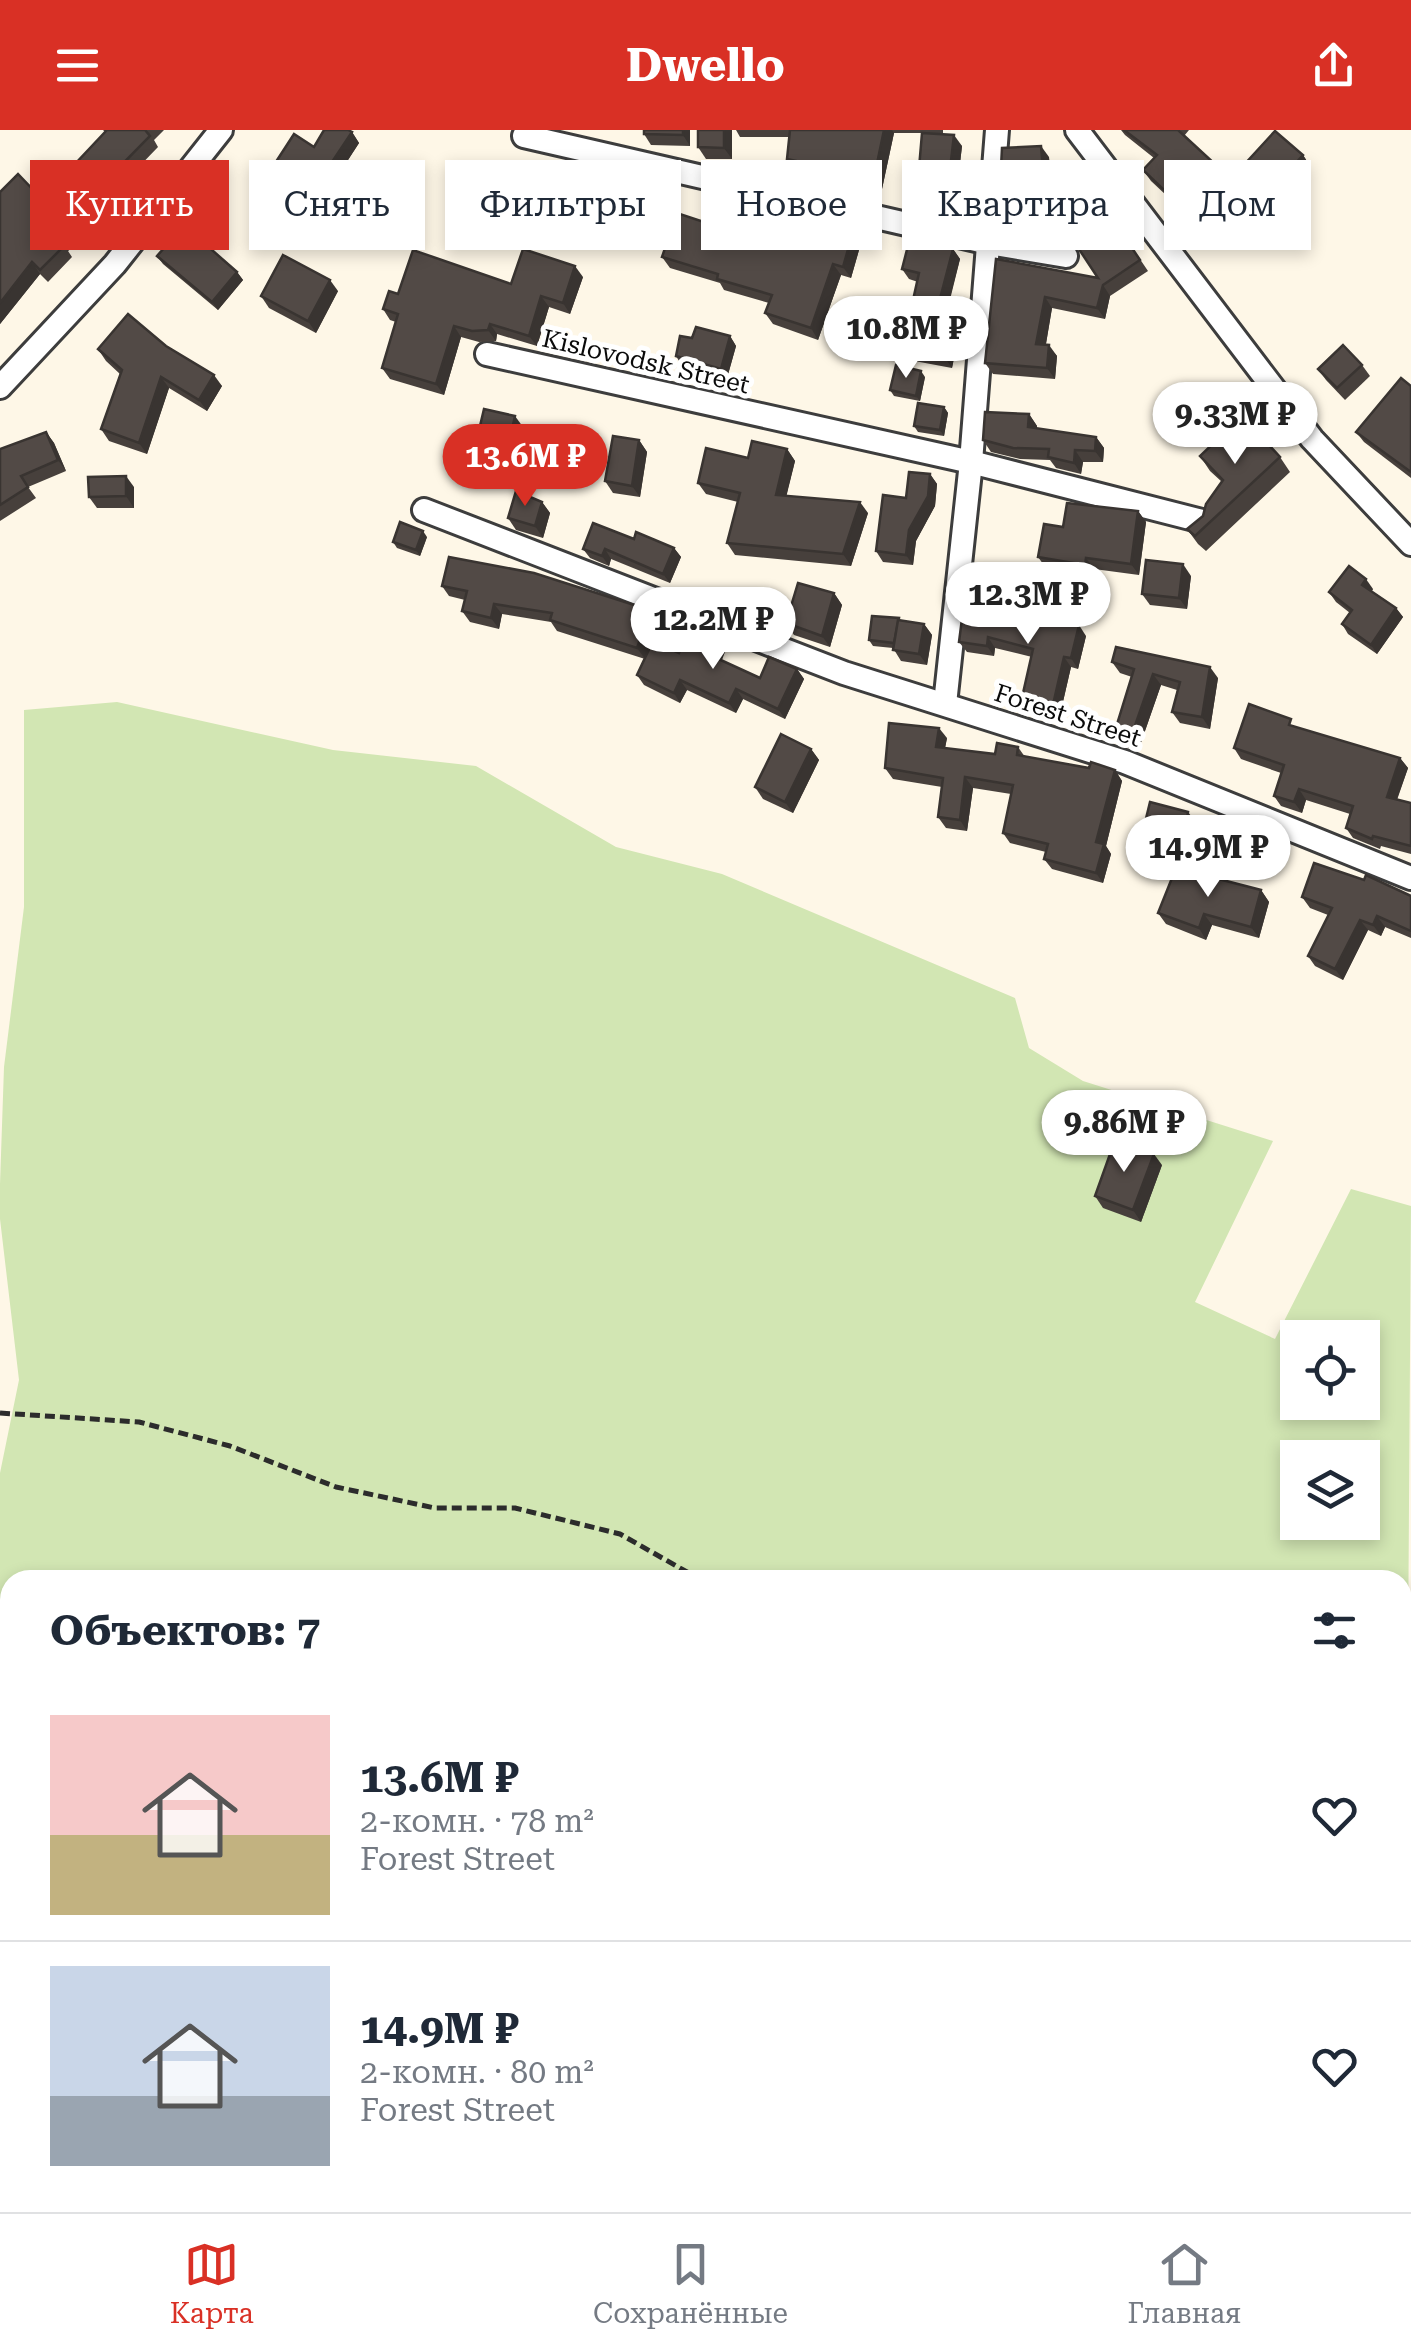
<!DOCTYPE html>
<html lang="ru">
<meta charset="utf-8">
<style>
:root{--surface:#fff;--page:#f6f6f7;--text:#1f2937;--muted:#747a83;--line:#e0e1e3;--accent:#d93025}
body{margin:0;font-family:"Roboto Serif",serif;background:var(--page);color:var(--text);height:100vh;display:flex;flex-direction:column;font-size:38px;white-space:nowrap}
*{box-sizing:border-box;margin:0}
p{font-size:32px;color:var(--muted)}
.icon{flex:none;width:55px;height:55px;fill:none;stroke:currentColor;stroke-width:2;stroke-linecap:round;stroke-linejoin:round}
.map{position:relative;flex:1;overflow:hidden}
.panel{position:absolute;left:0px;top:1440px;width:1412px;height:642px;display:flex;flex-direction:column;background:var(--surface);border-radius:30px 30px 0 0;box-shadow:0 5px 15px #0003}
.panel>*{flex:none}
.top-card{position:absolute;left:30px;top:30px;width:1352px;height:90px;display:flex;gap:20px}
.buttons{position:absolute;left:1280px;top:1190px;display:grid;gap:20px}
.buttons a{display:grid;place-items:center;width:100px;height:100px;border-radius:0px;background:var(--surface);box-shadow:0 5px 15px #0003;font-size:50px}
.price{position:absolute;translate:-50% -85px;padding:0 22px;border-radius:35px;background:#fff;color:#222;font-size:32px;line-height:65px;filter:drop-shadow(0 2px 5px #0008)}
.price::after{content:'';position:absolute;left:50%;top:60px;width:30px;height:22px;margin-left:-15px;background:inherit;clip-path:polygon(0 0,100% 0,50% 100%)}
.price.selected{background:var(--accent);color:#fff}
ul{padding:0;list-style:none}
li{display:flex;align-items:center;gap:30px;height:250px;padding:0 50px}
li+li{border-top:2px solid var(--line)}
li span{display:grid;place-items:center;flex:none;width:280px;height:200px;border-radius:0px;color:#555}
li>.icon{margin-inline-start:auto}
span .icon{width:120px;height:120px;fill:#fffc;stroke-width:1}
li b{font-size:42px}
h2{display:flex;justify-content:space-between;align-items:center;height:120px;padding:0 50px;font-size:42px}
.chip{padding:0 35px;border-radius:0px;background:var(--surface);box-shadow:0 5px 15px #0003;font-size:35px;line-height:90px}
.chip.selected{background:var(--accent);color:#fff}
header{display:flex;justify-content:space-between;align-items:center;height:130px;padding:0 50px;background:var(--accent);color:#fff;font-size:45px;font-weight:700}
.tab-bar{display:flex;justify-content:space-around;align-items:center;height:140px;border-top:2px solid var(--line);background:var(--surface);font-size:28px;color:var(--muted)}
.tab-bar a{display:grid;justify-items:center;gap:5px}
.tab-bar .selected{color:var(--accent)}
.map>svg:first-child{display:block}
.green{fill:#d2e6b3;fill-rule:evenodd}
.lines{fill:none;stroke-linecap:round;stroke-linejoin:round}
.street-casing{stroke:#3d3d3d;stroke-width:28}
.path{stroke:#2c2c2c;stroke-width:5;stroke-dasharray:10 5;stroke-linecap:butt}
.street{stroke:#fff;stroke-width:22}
.wall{fill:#47403c}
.shaded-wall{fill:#393431}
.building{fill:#524a46;stroke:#393431;stroke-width:2.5}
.labels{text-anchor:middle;stroke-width:10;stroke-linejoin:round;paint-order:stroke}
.street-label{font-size:25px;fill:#0a0a0a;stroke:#fff}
</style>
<header><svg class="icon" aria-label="menu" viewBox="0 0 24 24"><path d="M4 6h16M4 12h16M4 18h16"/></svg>Dwello<svg class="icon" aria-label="share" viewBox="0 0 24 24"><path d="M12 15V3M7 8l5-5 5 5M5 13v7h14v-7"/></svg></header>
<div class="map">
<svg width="1411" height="2082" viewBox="0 0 1411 2082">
<rect width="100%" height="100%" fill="#fef7e7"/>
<path class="green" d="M 117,572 L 333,620 L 476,636 L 616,717 L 722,744 L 1015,868 L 1029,918 L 1083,951 L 1273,1011 L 1195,1172 L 1275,1209 L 1351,1059 L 1411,1076 L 1408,1526 L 1411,2082 L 0,2082 L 0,1343 L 19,1250 L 0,1089 L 0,1054 L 4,937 L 24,777 L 24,580 ZM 1298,1208 L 1362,1208 L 1362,1272 L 1298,1272 ZM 1298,1328 L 1362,1328 L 1362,1392 L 1298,1392 ZM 10,1450 L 1402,1450 L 1402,2072 L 10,2072 Z"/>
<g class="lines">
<g class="street-casing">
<g id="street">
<polyline points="1077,0 1312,309 1411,414"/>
<polyline points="524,6 989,113 1066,126"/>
<polyline points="487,224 971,332 1202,391"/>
<polyline points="0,257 115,134 221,0"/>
<polyline points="424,380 844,543 1125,632 1411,748"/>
<polyline points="945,574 971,332 997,0"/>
</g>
</g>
<g class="path">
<polyline points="0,1283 139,1292 230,1316 336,1357 435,1378 515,1378 620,1404 687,1442 694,1450"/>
<polyline points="857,2082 858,2072"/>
</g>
<use href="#street" class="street"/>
</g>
<g class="wall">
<polygon points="103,0 164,0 154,10 158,17 102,75 105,79 68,121 72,127 48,152 40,144 0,194 0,62 42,69 105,2"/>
<polygon points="644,0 690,0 690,16 651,15 644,4"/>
<polygon points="698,0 732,0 732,29 706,29 698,17"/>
<polygon points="736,0 943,0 943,4 962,16 955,76 925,73 917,62 922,3 894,3 882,59 795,40 787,29 789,7 740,7"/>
<polygon points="1121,0 1189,0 1184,6 1231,49 1303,25 1310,36 1259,92 1246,80 1216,112 1151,51 1143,40 1154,28 1125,5"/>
<polygon points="352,2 359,13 326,64 320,60 294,90 290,56 279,49 272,38 314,17"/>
<polygon points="1049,27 1052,66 1008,69 1000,57"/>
<polygon points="605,51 611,60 610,87 556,77 549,68"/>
<polygon points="1110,85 1148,141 1110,166 1105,189 1052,178 1046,214 1057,226 1055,249 993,244 985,233 996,129 1098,148"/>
<polygon points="855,95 863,106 851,148 841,145 818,210 773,194 765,183 769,173 724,160 720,153 670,138 662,127 719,97"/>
<polygon points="207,111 213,119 212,120 237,142 243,150 218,180 163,134 157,126"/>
<polygon points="953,119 960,129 946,186 953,188 960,198 952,238 909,230 902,220 918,152 909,149 902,139"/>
<polygon points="583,147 570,184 549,177 537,216 497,204 496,211 479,212 461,207 444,265 390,249 382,238 396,192 390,190 383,179 398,164"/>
<polygon points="338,161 316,203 269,178 261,166"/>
<polygon points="730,206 736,216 727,248 682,236 676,226 692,208"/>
<polygon points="166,216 222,256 207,281 169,258 147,324 109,311 101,299 120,244 106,231 98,219"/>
<polygon points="1362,235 1370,246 1345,270 1326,250 1318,239"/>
<polygon points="925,247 920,271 894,266 890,260"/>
<polygon points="1411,256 1411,348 1364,312 1356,302"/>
<polygon points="944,277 948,283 944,306 918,302 914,296"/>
<polygon points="1029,284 1037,296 1037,298 1096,307 1104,318 1103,332 1083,332 1081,344 1056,338 1050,330 1020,329 991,322 983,310"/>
<polygon points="523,297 512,346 480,341 472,330"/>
<polygon points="46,302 54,313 66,341 28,357 36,368 0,391 0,319"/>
<polygon points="639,310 647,322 640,367 613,363 605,351"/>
<polygon points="787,319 795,331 786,366 868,383 851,436 735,425 727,413 738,372 706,364 698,353 748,328"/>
<polygon points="1200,326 1280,327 1290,342 1206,421 1198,414 1187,399 1203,386 1222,352 1210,341"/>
<polygon points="930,344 937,354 935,376 916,411 913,435 883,432 876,421 906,368"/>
<polygon points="134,357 134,378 97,378 89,367"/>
<polygon points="542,372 550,383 543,408 516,400 508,388"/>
<polygon points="1138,381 1146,392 1139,445 1094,439 1093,446 1046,438 1038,427 1063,397"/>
<polygon points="427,407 420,426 397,418 393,412"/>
<polygon points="634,409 674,418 681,427 670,453 611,429 609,436 590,428 583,419"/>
<polygon points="1191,446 1187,479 1150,475 1142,464"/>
<polygon points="442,456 650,480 658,491 645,529 557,501 551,492 502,484 499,499 470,492 462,481 465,470 449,466"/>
<polygon points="1373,459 1372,461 1396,478 1403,487 1377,524 1348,504 1342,494 1350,483 1336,472 1329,462"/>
<polygon points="834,463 842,475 830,517 794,505 786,493"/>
<polygon points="963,481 1086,506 1078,539 1071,537 1059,589 1029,582 1021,572 1032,527 995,518 994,526 967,522 959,512"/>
<polygon points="900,490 924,494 932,505 927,535 901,531 893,518 873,516 869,510"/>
<polygon points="719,509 726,519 722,530 760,548 797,539 804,549 785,589 743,569 736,583 687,560 680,573 644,555 637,545 679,523"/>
<polygon points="1112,532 1218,548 1210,599 1180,593 1172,582 1177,560 1161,555 1138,621 1121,615 1114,604 1132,547 1120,543"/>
<polygon points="1297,598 1400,628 1408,638 1397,670 1411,674 1411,724 1381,716 1380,719 1353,708 1346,698 1350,684 1306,670 1302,683 1281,676 1274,666 1281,643 1241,629 1234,618"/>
<polygon points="947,608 945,618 995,624 1018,617 1025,627 1089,638 1115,640 1122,651 1106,716 1111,724 1103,753 1052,739 1044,729 1046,722 1010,713 1003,703 1011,664 973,658 967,701 946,698 938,687 942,657 893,649 885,638"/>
<polygon points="811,619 819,630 793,683 763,669 755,657"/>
<polygon points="1195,691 1189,725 1149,714 1142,705"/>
<polygon points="1261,760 1269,772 1259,808 1212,795 1206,810 1166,794 1158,783"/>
<polygon points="1411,766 1411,808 1385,797 1381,806 1368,800 1343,850 1315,836 1308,826 1328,785 1310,778 1302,767"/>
<polygon points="1162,1035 1141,1092 1103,1078 1095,1066"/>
</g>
<g class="shaded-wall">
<polygon points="683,0 690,0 690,16 683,5"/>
<polygon points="724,0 732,0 732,29 724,18"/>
<polygon points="884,0 892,0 894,3 882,59 874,48"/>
<polygon points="352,2 359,13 326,64 318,53"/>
<polygon points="954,5 962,16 955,76 947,65"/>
<polygon points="1041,16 1049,27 1052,66 1044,55"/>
<polygon points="1303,25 1310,36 1259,92 1252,82"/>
<polygon points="313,50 320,60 294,90 287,80"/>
<polygon points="605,51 611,60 610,87 604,78"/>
<polygon points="97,68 105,79 68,121 59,111"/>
<polygon points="1238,69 1246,80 1216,112 1208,102"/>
<polygon points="855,95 863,106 851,148 843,137"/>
<polygon points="953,119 960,129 943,194 936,184"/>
<polygon points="32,132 40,144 0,194 0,173"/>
<polygon points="833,134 841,145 818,210 811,198"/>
<polygon points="575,136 583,147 570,184 563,173"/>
<polygon points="237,142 243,150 218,180 212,172"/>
<polygon points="330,150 338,161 316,203 308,191"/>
<polygon points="1103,155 1110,166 1105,189 1097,178"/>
<polygon points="541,166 549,177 537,216 529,206"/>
<polygon points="1045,167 1052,178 1044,225 1036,214"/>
<polygon points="953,188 960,198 952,238 945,228"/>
<polygon points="490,194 497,204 496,211 488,200"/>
<polygon points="454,196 461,207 444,265 436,254"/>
<polygon points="730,206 736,216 727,248 721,239"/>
<polygon points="1049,215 1057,226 1055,249 1047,238"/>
<polygon points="921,241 925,247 920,271 916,266"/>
<polygon points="214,245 222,256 207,281 199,270"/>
<polygon points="161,247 169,258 147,324 139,313"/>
<polygon points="944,277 948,283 944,306 940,300"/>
<polygon points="1029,284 1037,296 1036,308 1028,297"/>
<polygon points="515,286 523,297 512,346 504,335"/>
<polygon points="46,302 54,313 66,341 58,330"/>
<polygon points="1096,307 1104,318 1103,332 1095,321"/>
<polygon points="639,310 647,322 640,367 632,356"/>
<polygon points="787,319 795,331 784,376 776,365"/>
<polygon points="1075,320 1083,332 1081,344 1074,333"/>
<polygon points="930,344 937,354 935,376 916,411 913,435 906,425 909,400"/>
<polygon points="126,346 134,357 134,378 126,366"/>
<polygon points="542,372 550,383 543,408 535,396"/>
<polygon points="860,372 868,383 851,436 843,424"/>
<polygon points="1138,381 1146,392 1139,445 1131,434"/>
<polygon points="423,401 427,407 420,426 416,420"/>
<polygon points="674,418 681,427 670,453 663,444"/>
<polygon points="605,419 611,429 609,436 602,426"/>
<polygon points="1086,428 1094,439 1093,446 1085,435"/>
<polygon points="1183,434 1191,446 1187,479 1179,468"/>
<polygon points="1366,449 1373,459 1369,464 1362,455"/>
<polygon points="834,463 842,475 830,517 822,506"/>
<polygon points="494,474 502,484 499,499 491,488"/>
<polygon points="1396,478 1403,487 1377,524 1371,515"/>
<polygon points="650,480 658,491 645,529 637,518"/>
<polygon points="924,494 932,505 927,535 919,524"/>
<polygon points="1079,495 1086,506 1078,539 1071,528"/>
<polygon points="988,507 995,518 994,526 987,516"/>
<polygon points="719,509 726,519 719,536 712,526"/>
<polygon points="1064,527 1071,537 1059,589 1052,579"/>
<polygon points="1210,537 1218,548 1210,599 1202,587"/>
<polygon points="797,539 804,549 785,589 778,579"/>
<polygon points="1153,544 1161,555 1138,621 1130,610"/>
<polygon points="680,550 687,560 680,573 674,563"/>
<polygon points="736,559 743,569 736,583 729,573"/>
<polygon points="939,598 947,608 943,628 936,617"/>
<polygon points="811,619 819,630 793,683 785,672"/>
<polygon points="1400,628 1408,638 1394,677 1387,667"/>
<polygon points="1115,640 1122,651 1106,716 1111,724 1103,753 1096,743 1096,712"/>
<polygon points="965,647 973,658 967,701 960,690"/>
<polygon points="1299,659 1306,670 1302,683 1294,672"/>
<polygon points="1188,682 1195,691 1189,725 1183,716"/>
<polygon points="1261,760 1269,772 1259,808 1251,797"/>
<polygon points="1204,784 1212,795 1206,810 1199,798"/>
<polygon points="1377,786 1385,797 1381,806 1373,795"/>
<polygon points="1360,790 1368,800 1343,850 1335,839"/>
<polygon points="1154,1024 1162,1035 1141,1092 1133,1080"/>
</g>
<g class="building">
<polygon points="107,0 145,0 150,6 93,64 97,68 59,111 64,116 40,140 32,132 0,173 0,62 18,44 42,69"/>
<polygon points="324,0 348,0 352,2 318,53 313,50 287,80 291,51 272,38 294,4 314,17"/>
<polygon points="644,0 683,0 683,5 644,4"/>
<polygon points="698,0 724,0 724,18 698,17"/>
<polygon points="790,0 884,0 874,48 787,29"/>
<polygon points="1124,0 1178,0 1231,49 1275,1 1303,25 1252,82 1238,69 1208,102 1143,40 1157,25"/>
<polygon points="922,3 954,5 947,65 917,62"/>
<polygon points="1041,16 1044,55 1000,57 1002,18"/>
<polygon points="554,41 605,51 604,78 549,68"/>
<polygon points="726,64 855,95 843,137 833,134 811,198 765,183 772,165 717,149 718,144 662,127 677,83 719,97"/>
<polygon points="1110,85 1140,130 1103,155 1097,178 1045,167 1036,214 1049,215 1047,238 985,233 996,129 1098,148 1073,110"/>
<polygon points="187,92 207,111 204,113 237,142 212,172 157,126"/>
<polygon points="910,108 953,119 936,184 953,188 945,228 902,220 919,143 902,139"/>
<polygon points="523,119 575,136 563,173 541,166 529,206 490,194 488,200 472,201 454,196 436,254 382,238 398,184 383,179 389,161 398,164 413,120 511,154"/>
<polygon points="283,125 330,150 308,191 261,166"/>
<polygon points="128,184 166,216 214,245 199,270 161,247 139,313 101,299 122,240 98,219"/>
<polygon points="696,197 730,206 721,239 676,226 680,206 692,208"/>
<polygon points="1343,215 1362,235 1337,258 1318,239"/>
<polygon points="896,235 921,241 916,266 890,260"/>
<polygon points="1401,248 1411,256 1411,342 1356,302"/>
<polygon points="918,273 944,277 940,300 914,296"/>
<polygon points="484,279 515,286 504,335 472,330"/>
<polygon points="985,282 1029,284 1028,297 1096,307 1095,321 1075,320 1074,333 1048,327 1049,319 1013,318 983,310"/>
<polygon points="1242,286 1280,327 1195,406 1187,399 1203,386 1206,374 1223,350 1200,326"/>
<polygon points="46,302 58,330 21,346 28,357 0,375 0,319"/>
<polygon points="613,306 639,310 632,356 605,351"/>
<polygon points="752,311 787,319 776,365 860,372 843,424 727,413 740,363 698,353 706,318 748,328"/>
<polygon points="909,342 930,344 928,366 909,400 906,425 876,421 883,365 906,368"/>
<polygon points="126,346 126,366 89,367 88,347"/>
<polygon points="516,361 542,372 535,396 508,388"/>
<polygon points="1067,373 1138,381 1131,434 1086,428 1085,435 1038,427 1044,394 1063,397"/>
<polygon points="400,392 423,401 416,420 393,412"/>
<polygon points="593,393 634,409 636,402 674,418 663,444 605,419 602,426 583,419"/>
<polygon points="449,427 534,443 650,480 637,518 550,490 552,483 494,474 491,488 462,481 467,461 442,456"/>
<polygon points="1146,430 1183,434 1179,468 1142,464"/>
<polygon points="1349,436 1366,449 1362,455 1396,478 1371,515 1342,494 1352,480 1329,462"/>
<polygon points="798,453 834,463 822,506 786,493"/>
<polygon points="963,481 1022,488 1024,482 1079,495 1071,528 1064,527 1052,579 1021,572 1033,519 988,507 987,516 959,512"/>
<polygon points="872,486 899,488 894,513 869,510"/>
<polygon points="898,490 924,494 919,524 893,520"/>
<polygon points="689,498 719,509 712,526 760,548 769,527 797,539 778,579 736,559 729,573 680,550 674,563 637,545 653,511 679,523"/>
<polygon points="1116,517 1210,537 1202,587 1172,582 1180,552 1153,544 1130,610 1114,604 1134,539 1112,532"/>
<polygon points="1249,574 1291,589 1289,595 1400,628 1387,667 1411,673 1411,716 1373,706 1372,709 1346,698 1353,676 1299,659 1294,672 1274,666 1284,635 1234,618"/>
<polygon points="889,593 939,598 936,617 995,624 997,613 1018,617 1017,625 1089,638 1091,632 1115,640 1096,712 1104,714 1096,743 1044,729 1048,714 1003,703 1013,655 965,647 960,690 938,687 943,648 885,638"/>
<polygon points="781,604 811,619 785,672 755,657"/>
<polygon points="1150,672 1188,682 1183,716 1142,705"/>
<polygon points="1314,733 1364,750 1366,745 1411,766 1411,801 1377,786 1373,795 1360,790 1335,839 1308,826 1332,778 1302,767"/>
<polygon points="1176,738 1261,760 1251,797 1204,784 1199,798 1158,783"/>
<polygon points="1115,1010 1154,1024 1133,1080 1095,1066"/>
</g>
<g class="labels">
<g class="street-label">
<text transform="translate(646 231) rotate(13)" y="9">Kislovodsk Street</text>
<text transform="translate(1068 585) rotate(18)" y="9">Forest Street</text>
</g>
</g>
</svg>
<div class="buttons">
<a><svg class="icon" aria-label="locate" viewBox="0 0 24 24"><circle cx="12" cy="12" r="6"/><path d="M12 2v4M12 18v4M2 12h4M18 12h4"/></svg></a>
<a><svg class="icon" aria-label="layers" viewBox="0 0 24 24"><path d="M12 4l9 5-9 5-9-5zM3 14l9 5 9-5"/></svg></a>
</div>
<b class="price" style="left:906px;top:251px">10.8M ₽</b>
<b class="price" style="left:1235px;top:337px">9.33M ₽</b>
<b class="price selected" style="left:525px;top:379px">13.6M ₽</b>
<b class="price" style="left:1028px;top:517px">12.3M ₽</b>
<b class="price" style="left:713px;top:542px">12.2M ₽</b>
<b class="price" style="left:1208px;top:770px">14.9M ₽</b>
<b class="price" style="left:1124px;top:1045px">9.86M ₽</b>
<div class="top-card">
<a class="chip selected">Купить</a>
<a class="chip">Снять</a>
<a class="chip">Фильтры</a>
<a class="chip">Новое</a>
<a class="chip">Квартира</a>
<a class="chip">Дом</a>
</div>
<section class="panel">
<h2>Объектов: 7<svg class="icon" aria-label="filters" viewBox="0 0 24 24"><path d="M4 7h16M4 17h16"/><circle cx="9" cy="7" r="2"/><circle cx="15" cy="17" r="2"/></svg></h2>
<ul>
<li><span style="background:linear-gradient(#f6c9c9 60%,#c2b280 0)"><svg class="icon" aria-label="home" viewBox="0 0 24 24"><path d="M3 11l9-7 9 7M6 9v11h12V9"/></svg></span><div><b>13.6M ₽</b><p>2-комн. · 78 m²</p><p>Forest Street</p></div><svg class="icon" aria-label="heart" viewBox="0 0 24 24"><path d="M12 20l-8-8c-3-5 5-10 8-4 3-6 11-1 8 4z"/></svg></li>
<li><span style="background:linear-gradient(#c9d6e8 65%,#9aa5b1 0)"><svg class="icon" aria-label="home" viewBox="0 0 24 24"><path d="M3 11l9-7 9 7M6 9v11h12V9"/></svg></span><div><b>14.9M ₽</b><p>2-комн. · 80 m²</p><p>Forest Street</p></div><svg class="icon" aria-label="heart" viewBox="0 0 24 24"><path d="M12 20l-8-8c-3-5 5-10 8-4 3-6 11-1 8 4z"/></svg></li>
</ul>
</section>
</div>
<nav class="tab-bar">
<a class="selected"><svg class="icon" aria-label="map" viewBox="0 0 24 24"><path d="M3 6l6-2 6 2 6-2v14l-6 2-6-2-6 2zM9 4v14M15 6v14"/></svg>Карта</a>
<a><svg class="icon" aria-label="saved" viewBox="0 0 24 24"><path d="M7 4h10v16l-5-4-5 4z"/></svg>Сохранённые</a>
<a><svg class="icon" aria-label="home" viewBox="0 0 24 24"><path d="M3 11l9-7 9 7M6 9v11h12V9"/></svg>Главная</a>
</nav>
